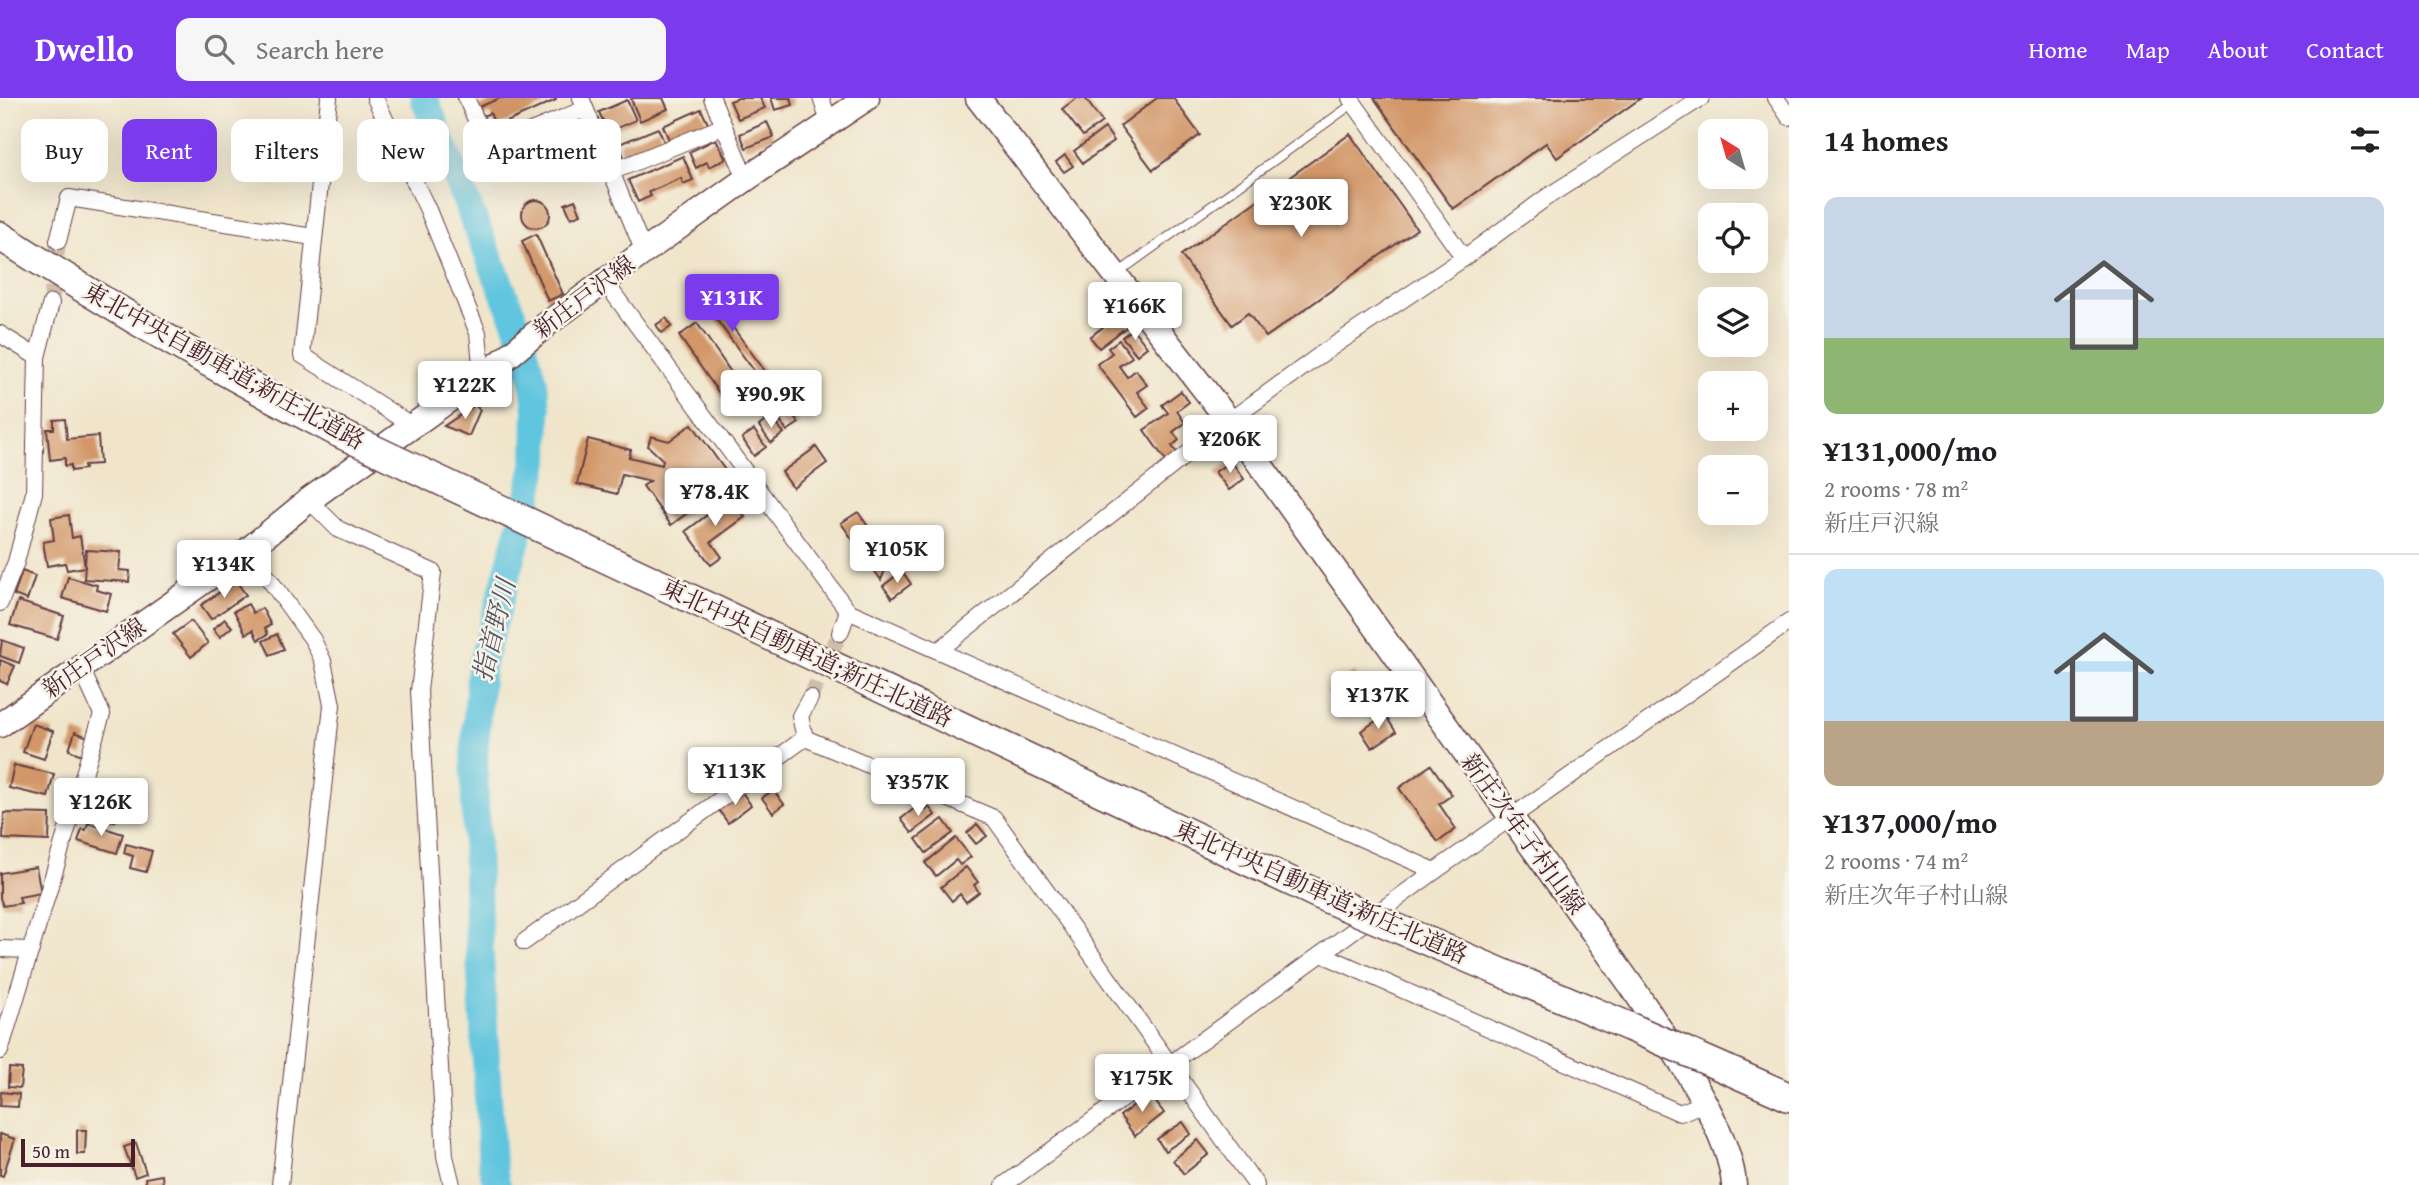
<!DOCTYPE html>
<meta charset="utf-8">
<style>
:root{--surface:#fff;--page:#f6f6f6;--text:#202124;--muted:#757577;--line:#e0e0e0;--accent:#7c3aed}
body{margin:0;font-family:"Gentium Book Plus","Noto Serif JP",serif;background:var(--page);color:var(--text);height:100vh;display:flex;flex-direction:column;font-size:26px;white-space:nowrap}
*{box-sizing:border-box;margin:0}
p{font-size:23px;color:var(--muted)}
.icon{flex:none;width:38px;height:38px;fill:none;stroke:currentColor;stroke-width:2;stroke-linecap:round;stroke-linejoin:round}
.map{position:relative;flex:1;overflow:hidden}
.panel{display:flex;flex-direction:column;background:var(--surface);width:630px}
.panel>*{flex:none}
.banner{position:absolute;left:21px;top:21px;width:665px;height:63px;display:flex;gap:14px}
.needle{width:46px;rotate:323deg}
.fabs{position:absolute;left:1698px;top:21px;display:grid;gap:14px}
.fabs a{display:grid;place-items:center;width:70px;height:70px;border-radius:14px;background:var(--surface);box-shadow:0 7px 28px #0002;font-size:35px}
.scale{position:absolute;left:21px;bottom:18px;width:114px;box-sizing:border-box;padding-left:7px;border:4px solid #4a1f2b;border-top:0;font-size:19px;line-height:24px;white-space:nowrap;color:#4a1f2b;-webkit-text-stroke:5px #f7f3e8;paint-order:stroke}
.price{position:absolute;translate:-50% -60px;padding:0 16px;border-radius:7px;background:#fff;color:#222;font-size:23px;line-height:46px;filter:drop-shadow(0 2px 4px #0008)}
.price::after{content:'';position:absolute;left:50%;top:42px;width:21px;height:16px;margin-left:-10px;background:inherit;clip-path:polygon(0 0,100% 0,50% 100%)}
.price.on{background:var(--accent);color:#fff}
ul{padding:0;list-style:none}
li{display:grid;align-content:center;gap:14px;height:371px;padding:0 35px}
li+li{border-top:2px solid var(--line)}
li span{display:grid;place-items:center;height:217px;border-radius:14px;color:#555}
li>.icon{margin-inline-start:auto}
span .icon{width:126px;height:126px;fill:#fffc;stroke-width:1}
li b{font-size:30px}
h2{display:flex;justify-content:space-between;align-items:center;height:84px;padding:0 35px;font-size:30px}
.pill{padding:0 24px;border-radius:14px;background:var(--surface);box-shadow:0 7px 28px #0002;font-size:24px;line-height:63px}
.pill.on{background:var(--accent);color:#fff}
header{display:flex;align-items:center;gap:42px;box-sizing:border-box;height:98px;padding:0 35px;background:var(--accent);color:#fff}
header strong{font-size:33px}
nav{display:flex;gap:38px;margin-inline-start:auto;font-size:24px}
.search{width:490px;height:63px;background:var(--page);display:flex;align-items:center;gap:18px;box-sizing:border-box;padding:0 24px;border-radius:14px;color:var(--muted);font-size:26px}
main{display:flex;flex:1;min-height:0}
.map>svg:first-child{display:block}
.lines{fill:none;stroke-linecap:round;stroke-linejoin:round}
.river{stroke:#61c5de;stroke-width:28}
.building{fill:#d29667}
.minor-tunnel{stroke:#cfbdab;stroke-width:16;stroke-dasharray:16 8;stroke-linecap:butt}
.service-casing{stroke:#633d43;stroke-width:10}
.minor-casing{stroke:#633d43;stroke-width:18}
.primary-casing{stroke:#633d43;stroke-width:27}
.motorway-casing{stroke:#633d43;stroke-width:31}
.service{stroke:#fff;stroke-width:8}
.minor{stroke:#fff;stroke-width:16}
.primary{stroke:#fff;stroke-width:24}
.motorway{stroke:#fff;stroke-width:28}
.motorway-bridge-casing{stroke:#633d43;stroke-width:31;stroke-linecap:butt}
.motorway-bridge{stroke:#fff;stroke-width:28}
.labels{text-anchor:middle;stroke-width:5;stroke-linejoin:round;paint-order:stroke}
.street-label{font-size:24px;fill:#4a1f2b;stroke:#f7f3e8}
.water-label{font-size:26px;font-style:italic;fill:#515161;stroke:#f7f3e8}
</style>
<header>
<strong>Dwello</strong>
<div class="search"><svg class="icon" aria-label="search" viewBox="0 0 24 24"><circle cx="10" cy="10" r="6"/><path d="M15 15l6 6"/></svg>Search here</div>
<nav><a>Home</a><a>Map</a><a>About</a><a>Contact</a></nav>
</header>
<main>
<div class="map">
<svg width="1789" height="1087" viewBox="0 0 1789 1087">
<rect width="100%" height="100%" fill="#f7f3e8"/>
<filter id="ink" filterUnits="userSpaceOnUse"><feTurbulence type="fractalNoise" baseFrequency=".0143" numOctaves="2"/><feDisplacementMap in="SourceGraphic" scale="14" xChannelSelector="R" yChannelSelector="G"/><feConvolveMatrix kernelMatrix="1 2 1 2 8 2 1 2 1" color-interpolation-filters="sRGB"/></filter>
<filter id="wash" filterUnits="userSpaceOnUse"><feTurbulence type="fractalNoise" baseFrequency=".00686" numOctaves="4" result="noise"/><feDisplacementMap in="SourceGraphic" scale="28" xChannelSelector="R" yChannelSelector="G"/><feGaussianBlur stdDeviation="1.57" result="paint"/><feColorMatrix in="noise" values="0 0 0 0 0 0 0 0 0 0 0 0 0 0 0 0 0 1.4 0 .05"/><feComposite in="paint" operator="in"/></filter>
<g filter="url(#wash)">
<rect width="100%" height="100%" fill="#f0e5cb"/>
<g class="lines">
<polyline class="river" points="424,0 518,230 534,284 537,312 536,362 528,402 481,569 474,659 478,824 492,1068 497,1087"/>
</g>
<g id="blocks">
<g class="building">
<polygon points="500,0 555,0 556,2 496,29 490,15 483,18 479,9"/>
<polygon points="634,0 663,0 668,11 640,23 631,1"/>
<polygon points="738,0 760,0 765,10 738,21 730,3"/>
<polygon points="771,0 791,0 793,7 775,12"/>
<polygon points="1077,0 1085,0 1102,24 1083,38 1062,11"/>
<polygon points="1157,0 1173,0 1200,37 1153,72 1120,28"/>
<polygon points="1374,0 1641,0 1557,60 1546,45 1453,111"/>
<polygon points="627,2 636,22 608,34 599,14"/>
<polygon points="701,11 709,28 670,44 663,28"/>
<polygon points="767,24 774,39 746,50 740,36"/>
<polygon points="658,30 665,46 625,62 619,46"/>
<polygon points="1105,30 1114,43 1083,65 1074,53"/>
<polygon points="576,31 590,64 573,71 559,39"/>
<polygon points="1350,36 1417,131 1266,239 1248,215 1232,227 1181,157"/>
<polygon points="546,41 550,49 538,55 534,47"/>
<polygon points="716,41 726,61 709,69 707,64 696,70 689,54"/>
<polygon points="530,52 537,68 517,77 510,61"/>
<polygon points="1065,57 1073,68 1064,74 1056,64"/>
<polygon points="683,58 693,82 683,86 681,80 649,94 651,98 638,104 628,82"/>
<circle cx="536" cy="116" r="14"/>
<polygon points="575,102 581,116 571,120 565,106"/>
<polygon points="536,136 563,196 548,203 522,143"/>
<polygon points="706,193 765,273 758,278 699,198"/>
<polygon points="1120,216 1129,227 1099,250 1090,239"/>
<polygon points="666,220 672,228 662,235 656,227"/>
<polygon points="697,225 744,293 726,305 679,238"/>
<polygon points="1133,231 1147,249 1137,257 1122,239"/>
<polygon points="1119,242 1132,259 1119,268 1127,279 1136,272 1147,287 1137,294 1149,310 1137,319 1097,266 1112,255 1108,250"/>
<polygon points="1181,293 1189,304 1177,313 1185,325 1173,334 1179,342 1172,348 1177,355 1166,363 1144,332 1168,315 1162,307"/>
<polygon points="475,307 480,312 469,338 444,328"/>
<polygon points="786,308 799,325 787,333 775,316"/>
<polygon points="771,319 784,335 771,345 759,328"/>
<polygon points="65,321 67,341 98,338 100,366 84,367 85,371 71,373 71,367 65,368 65,360 50,362 47,331 54,331 54,322"/>
<polygon points="692,326 732,382 671,427 643,388 650,383 622,376 617,396 577,386 588,341 631,352 629,359 662,367 663,362 648,348 651,338 669,343"/>
<polygon points="754,332 766,349 754,358 742,340"/>
<polygon points="816,349 827,365 793,390 782,374"/>
<polygon points="1231,363 1244,381 1229,392 1215,374"/>
<polygon points="731,399 745,419 711,444 722,459 711,467 686,433"/>
<polygon points="858,414 890,460 881,482 841,425"/>
<polygon points="69,417 72,440 80,438 85,469 67,472 65,465 47,468 43,444 54,442 51,420"/>
<polygon points="86,452 121,454 119,472 130,473 129,484 84,481"/>
<polygon points="22,473 35,478 27,502 14,497"/>
<polygon points="902,473 911,486 892,500 883,488"/>
<polygon points="68,479 97,487 96,492 111,496 106,513 62,500"/>
<polygon points="236,483 246,497 211,521 201,507"/>
<polygon points="18,503 64,518 57,541 10,527"/>
<polygon points="248,506 253,515 262,510 271,527 265,530 268,536 258,542 253,532 246,536 234,513"/>
<polygon points="225,521 232,529 220,539 213,531"/>
<polygon points="191,523 208,545 191,559 173,536"/>
<polygon points="277,536 284,551 270,557 263,543"/>
<polygon points="2,542 24,550 19,565 0,558"/>
<polygon points="0,562 15,568 7,586 0,583"/>
<polygon points="1353,574 1365,591 1344,606 1332,589"/>
<polygon points="1385,617 1396,634 1372,650 1361,633"/>
<polygon points="33,626 53,633 44,661 23,654"/>
<polygon points="75,634 88,639 82,657 69,652"/>
<polygon points="14,667 54,676 48,699 9,690"/>
<polygon points="1431,667 1452,697 1439,706 1456,731 1438,744 1399,690"/>
<polygon points="773,692 784,706 773,715 762,700"/>
<polygon points="741,693 751,707 728,725 718,711"/>
<polygon points="99,703 119,707 115,723 95,718"/>
<polygon points="920,706 925,712 929,709 935,717 912,735 901,721"/>
<polygon points="4,715 50,716 49,743 3,741"/>
<polygon points="943,721 953,735 926,755 916,741"/>
<polygon points="88,725 123,736 117,755 78,743 82,731 86,732"/>
<polygon points="977,726 987,738 976,746 967,735"/>
<polygon points="956,740 971,759 960,767 956,762 936,778 925,765"/>
<polygon points="126,746 152,753 146,774 130,770 133,758 124,755"/>
<polygon points="36,769 41,795 19,799 21,805 3,808 0,800 0,775"/>
<polygon points="966,769 978,784 974,787 979,794 966,804 960,796 952,803 941,789"/>
<polygon points="9,970 22,971 20,990 8,989"/>
<polygon points="1,994 19,996 18,1009 0,1008"/>
<polygon points="1149,995 1164,1015 1135,1038 1120,1018"/>
<polygon points="1183,1024 1191,1036 1165,1053 1157,1041"/>
<polygon points="77,1032 86,1032 85,1056 77,1056"/>
<polygon points="0,1036 15,1041 3,1078 0,1077"/>
<polygon points="1198,1042 1209,1056 1184,1076 1173,1062"/>
<polygon points="136,1045 146,1075 135,1079 124,1049"/>
<polygon points="162,1077 163,1087 146,1087 145,1080"/>
</g>
</g>
</g>
<g filter="url(#ink)">
<use href="#blocks" fill-opacity="0" stroke="#633d43" stroke-width="2"/>
<g class="lines">
<g class="minor-tunnel">
<polyline points="51,205 58,143"/>
<polyline points="810,600 840,535"/>
</g>
<g class="service-casing">
<polyline id="service" points="1118,175 1354,5"/>
</g>
<g class="minor-casing">
<g id="minor">
<polyline points="329,0 302,257 411,327"/>
<polyline points="375,0 428,112 478,235 482,277"/>
<polyline points="466,0 489,50 585,11"/>
<polyline points="581,0 644,154"/>
<polyline points="712,0 746,81"/>
<polyline points="821,0 830,27"/>
<polyline points="1350,0 1464,160"/>
<polyline points="1776,0 1789,19"/>
<polyline points="611,74 724,28"/>
<polyline points="58,143 69,100 313,139"/>
<polyline points="605,184 848,513 840,535"/>
<polyline points="0,236 37,259"/>
<polyline points="309,402 338,431 433,474 419,593 445,1058 452,1087"/>
<polyline points="248,452 313,542 323,563 332,607 280,1087"/>
<polyline points="0,505 16,464 34,395 37,259 51,205"/>
<polyline points="848,513 1435,773"/>
<polyline points="938,553 1229,323 1320,257 1464,160 1547,99 1701,0"/>
<polyline points="810,600 800,618 805,640 994,720 1256,1087"/>
<polyline points="524,844 805,640"/>
<polyline points="0,851 31,852"/>
<polyline points="1322,856 1680,1015 1704,1005"/>
<polyline points="0,953 102,616 81,570"/>
<polyline points="1004,1087 1435,773 1789,524"/>
</g>
</g>
<g class="primary-casing">
<g id="primary">
<path d="M 978,0 L 1229,323 L 1635,893 C 1666,942 1730,1029 1734,1087"/>
<polyline points="0,627 248,452 309,402 495,269 547,226 644,154 746,81 867,0"/>
</g>
</g>
<g class="motorway-casing">
<g id="motorway">
<path d="M 0,138 C 110,209 223,275 339,335"/>
<polyline points="596,456 1326,800"/>
<polyline points="1406,834 1630,929"/>
<polyline points="1728,972 1789,999"/>
</g>
</g>
<use href="#service" class="service"/>
<use href="#minor" class="minor"/>
<use href="#primary" class="primary"/>
<use href="#motorway" class="motorway"/>
<g class="motorway-bridge-casing">
<g id="motorway-bridge">
<polyline points="339,335 596,456"/>
<polyline points="1326,800 1406,834"/>
<polyline points="1630,929 1728,972"/>
</g>
</g>
<use href="#motorway-bridge" class="motorway-bridge"/>
</g>
</g>
<g class="labels">
<g class="street-label">
<text transform="translate(584 199) rotate(-37)" y="8">新庄戸沢線</text>
<text transform="translate(224 268) rotate(29)" y="8">東北中央自動車道;新庄北道路</text>
<text transform="translate(807 555) rotate(25)" y="8">東北中央自動車道;新庄北道路</text>
<text transform="translate(94 560) rotate(-35)" y="8">新庄戸沢線</text>
<text transform="translate(1523 736) rotate(54)" y="8">新庄次年子村山線</text>
<text transform="translate(1321 794) rotate(24)" y="8">東北中央自動車道;新庄北道路</text>
</g>
<g class="water-label">
<text transform="translate(494 532) rotate(-76)" y="9">指首野川</text>
</g>
</g>
</svg>
<div class="fabs">
<a><svg class="needle" viewBox="-14 -14 28 28"><path d="M0-13l5 13h-10z" fill="#e53935"/><path d="M0 13l5-13h-10z" fill="#757577"/></svg></a>
<a><svg class="icon" aria-label="locate" viewBox="0 0 24 24"><circle cx="12" cy="12" r="6"/><path d="M12 2v4M12 18v4M2 12h4M18 12h4"/></svg></a>
<a><svg class="icon" aria-label="layers" viewBox="0 0 24 24"><path d="M12 4l9 5-9 5-9-5zM3 14l9 5 9-5"/></svg></a>
<a>+</a>
<a>−</a>
</div>
<div class="scale">50 m</div>
<b class="price" style="left:1301px;top:141px">¥230K</b>
<b class="price on" style="left:732px;top:236px">¥131K</b>
<b class="price" style="left:1135px;top:244px">¥166K</b>
<b class="price" style="left:465px;top:323px">¥122K</b>
<b class="price" style="left:771px;top:332px">¥90.9K</b>
<b class="price" style="left:1230px;top:377px">¥206K</b>
<b class="price" style="left:715px;top:430px">¥78.4K</b>
<b class="price" style="left:897px;top:487px">¥105K</b>
<b class="price" style="left:224px;top:502px">¥134K</b>
<b class="price" style="left:1378px;top:633px">¥137K</b>
<b class="price" style="left:735px;top:709px">¥113K</b>
<b class="price" style="left:918px;top:720px">¥357K</b>
<b class="price" style="left:101px;top:740px">¥126K</b>
<b class="price" style="left:1142px;top:1016px">¥175K</b>
<div class="banner">
<a class="pill">Buy</a>
<a class="pill on">Rent</a>
<a class="pill">Filters</a>
<a class="pill">New</a>
<a class="pill">Apartment</a>
</div>
</div>
<section class="panel">
<h2>14 homes<svg class="icon" aria-label="filters" viewBox="0 0 24 24"><path d="M4 7h16M4 17h16"/><circle cx="9" cy="7" r="2"/><circle cx="15" cy="17" r="2"/></svg></h2>
<ul>
<li><span style="background:linear-gradient(#c9d6e8 65%,#8fb573 0)"><svg class="icon" aria-label="home" viewBox="0 0 24 24"><path d="M3 11l9-7 9 7M6 9v11h12V9"/></svg></span><div><b>¥131,000/mo</b><p>2 rooms · 78 m²</p><p>新庄戸沢線</p></div></li>
<li><span style="background:linear-gradient(#bfe0f5 70%,#b9a48a 0)"><svg class="icon" aria-label="home" viewBox="0 0 24 24"><path d="M3 11l9-7 9 7M6 9v11h12V9"/></svg></span><div><b>¥137,000/mo</b><p>2 rooms · 74 m²</p><p>新庄次年子村山線</p></div></li>
</ul>
</section>
</main>
